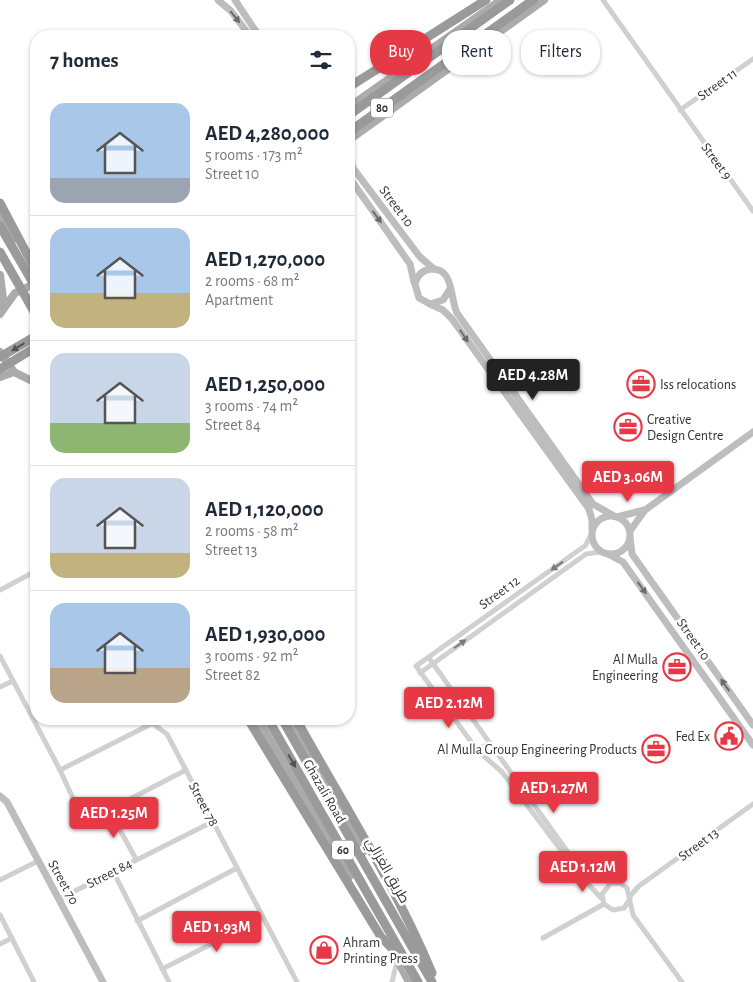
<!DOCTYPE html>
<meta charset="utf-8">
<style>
:root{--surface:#fff;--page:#f6f6f7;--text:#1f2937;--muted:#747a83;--line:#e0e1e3;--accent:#e63946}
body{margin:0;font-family:"Alegreya Sans",Cairo,sans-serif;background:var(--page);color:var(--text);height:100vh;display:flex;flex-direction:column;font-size:19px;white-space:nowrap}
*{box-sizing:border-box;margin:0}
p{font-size:16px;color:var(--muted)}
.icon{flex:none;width:28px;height:28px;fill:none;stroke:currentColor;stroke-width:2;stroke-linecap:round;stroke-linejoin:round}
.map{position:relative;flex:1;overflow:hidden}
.panel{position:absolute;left:30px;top:30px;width:325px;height:695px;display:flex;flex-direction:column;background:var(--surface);border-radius:20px;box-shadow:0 1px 4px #0004}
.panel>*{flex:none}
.hud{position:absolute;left:370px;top:30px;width:308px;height:45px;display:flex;gap:10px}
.price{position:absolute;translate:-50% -42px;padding:0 11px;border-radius:5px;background:var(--accent);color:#fff;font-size:16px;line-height:32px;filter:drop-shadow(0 1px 2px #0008)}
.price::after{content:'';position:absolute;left:50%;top:30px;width:15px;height:11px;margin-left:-8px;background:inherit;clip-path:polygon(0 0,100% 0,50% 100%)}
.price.active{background:#222;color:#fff}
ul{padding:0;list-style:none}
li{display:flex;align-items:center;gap:15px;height:125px;padding:0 20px}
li+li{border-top:1px solid var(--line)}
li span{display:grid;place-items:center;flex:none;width:140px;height:100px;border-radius:15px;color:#555}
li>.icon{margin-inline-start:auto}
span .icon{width:60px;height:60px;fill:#fffc;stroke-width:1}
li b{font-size:21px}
h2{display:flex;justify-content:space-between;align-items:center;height:60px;padding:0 20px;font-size:21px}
.tag{padding:0 18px;border-radius:20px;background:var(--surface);box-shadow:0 1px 4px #0004;font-size:18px;line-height:45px}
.tag.active{background:var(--accent);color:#fff}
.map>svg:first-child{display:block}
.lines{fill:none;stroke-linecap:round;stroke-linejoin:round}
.street{stroke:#d0d0d0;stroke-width:5}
.secondary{stroke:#bdbdbd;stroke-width:7}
.primary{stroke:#ababab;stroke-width:8}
.highway{stroke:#9a9a9a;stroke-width:9}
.oneway{fill:#6a6a6a}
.oneway2{fill:#525252}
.oneway3{fill:#7a7a7a}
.labels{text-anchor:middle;stroke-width:5;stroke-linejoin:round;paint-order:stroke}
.shield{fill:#fff;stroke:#707070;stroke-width:1}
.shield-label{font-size:12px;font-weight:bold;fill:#333}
.street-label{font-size:14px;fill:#333;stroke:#fff}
.poi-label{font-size:14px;fill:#333;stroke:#fff;text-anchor:start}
</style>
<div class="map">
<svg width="753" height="982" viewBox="0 0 753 982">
<rect width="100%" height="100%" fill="#fff"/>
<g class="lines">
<g class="street">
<polyline points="603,0 753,211"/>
<polyline points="680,110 753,59"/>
<polyline points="592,533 585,546 579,550 416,666 477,750 502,772 579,874 602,899"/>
<polyline points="0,590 36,571"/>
<polyline points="0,656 60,770 76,805 88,815 101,814 186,770"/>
<polyline points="429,658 582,872 597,879 616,883"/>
<polyline points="420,673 586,554 601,552"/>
<polyline points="0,687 13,681"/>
<polyline points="153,724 167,734 297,982"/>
<polyline points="477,750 490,743"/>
<polyline points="60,770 161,719"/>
<polyline points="109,810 136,859"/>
<polyline points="113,871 169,982"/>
<polyline points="0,880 38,861"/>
<polyline points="630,896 639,886 753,804"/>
<polyline points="59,899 214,821"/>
<polyline points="630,899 624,908 613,910 604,904 602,894 611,883 620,883 627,888 633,915 682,982"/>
<polyline points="0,915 34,982"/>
<polyline points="137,921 237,868"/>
<polyline points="543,938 604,904"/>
<polyline points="0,944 12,938"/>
<polyline points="162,969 263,918"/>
<polyline points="392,982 397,961"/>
</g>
<g class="secondary">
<polyline points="218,0 231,11 250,36"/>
<polyline points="235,0 259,36"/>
<polyline points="349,151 353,168 420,257 434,269"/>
<polyline points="349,177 410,264 414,282"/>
<path d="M 450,289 L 443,300 L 430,304 L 419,298 L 415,284 C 417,276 422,270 431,269 C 454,267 450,299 457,313 L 593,504 L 614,516"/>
<polyline points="430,304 443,310 452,319 589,509 592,520 592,530"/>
<circle cx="611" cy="535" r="19"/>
<polyline points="617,517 644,510"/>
<polyline points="630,531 645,510 753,432"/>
<polyline points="630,538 632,554 753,725"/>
<polyline points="608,554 623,562 753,745"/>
<polyline points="0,796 7,802 103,982"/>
</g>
<g class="primary">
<polyline points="349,107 501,0"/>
<polyline points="349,140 544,0"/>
<polyline points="0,214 14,239"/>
<polyline points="0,275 4,306"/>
<polyline points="0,314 15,293 36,283"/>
<polyline points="0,352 14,372 36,383"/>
<polyline points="0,377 14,372"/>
<polyline points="258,719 349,877"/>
<polyline points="287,719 363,852"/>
<polyline points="393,952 409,982"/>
</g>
<g class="highway">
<polyline points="349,87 486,0"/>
<polyline points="349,115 510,0"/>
<polyline points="349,132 533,0"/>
<polyline points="0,203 36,271"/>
<polyline points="0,226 36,288"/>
<polyline points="0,252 36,315"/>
<polyline points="0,357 36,336"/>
<polyline points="0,369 36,347"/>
<polyline points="248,719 381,937 401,958"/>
<polyline points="268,719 418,982"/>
<polyline points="282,719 432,982"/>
<path d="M 296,719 C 342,802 395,884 432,973"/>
</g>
</g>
<defs><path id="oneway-solid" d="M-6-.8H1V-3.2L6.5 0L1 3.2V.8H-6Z" transform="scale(1.25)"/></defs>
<g class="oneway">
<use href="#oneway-solid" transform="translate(235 17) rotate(51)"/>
<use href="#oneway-solid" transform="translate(377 217) rotate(54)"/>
<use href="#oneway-solid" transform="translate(464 336) rotate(56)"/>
<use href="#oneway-solid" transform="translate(642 588) rotate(54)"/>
<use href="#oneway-solid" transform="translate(725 685) rotate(-125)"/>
</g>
<g class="oneway2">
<use href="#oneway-solid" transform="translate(18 347) rotate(149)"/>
<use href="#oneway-solid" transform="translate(292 761) rotate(60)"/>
</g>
<g class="oneway3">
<use href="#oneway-solid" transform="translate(557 566) rotate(144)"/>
<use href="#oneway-solid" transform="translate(460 644) rotate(-35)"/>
</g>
<defs>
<g id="office-ring" transform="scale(1.4375)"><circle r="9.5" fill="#fff" stroke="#e63946" stroke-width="1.5"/><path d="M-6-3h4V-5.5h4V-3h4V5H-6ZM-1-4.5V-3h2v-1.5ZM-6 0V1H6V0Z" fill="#e63946"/></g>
<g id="civic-ring" transform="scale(1.4375)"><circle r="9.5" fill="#fff" stroke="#e63946" stroke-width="1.5"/><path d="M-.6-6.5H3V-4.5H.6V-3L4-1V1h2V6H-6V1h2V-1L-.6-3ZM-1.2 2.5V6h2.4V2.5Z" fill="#e63946"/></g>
<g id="shop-ring" transform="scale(1.4375)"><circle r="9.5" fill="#fff" stroke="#e63946" stroke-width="1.5"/><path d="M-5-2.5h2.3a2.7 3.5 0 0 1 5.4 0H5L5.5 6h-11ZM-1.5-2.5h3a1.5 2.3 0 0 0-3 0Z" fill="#e63946"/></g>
</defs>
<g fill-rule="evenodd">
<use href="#office-ring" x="641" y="384"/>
<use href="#office-ring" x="628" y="427"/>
<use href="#office-ring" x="677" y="667"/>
<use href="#civic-ring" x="729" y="736"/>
<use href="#office-ring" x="656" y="749"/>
<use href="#shop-ring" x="324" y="950"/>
</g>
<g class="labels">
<g class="shield">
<rect x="371" y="98.5" width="22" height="19" rx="4"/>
<rect x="332" y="840.5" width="22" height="19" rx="4"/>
</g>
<g class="shield-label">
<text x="382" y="112">80</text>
<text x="343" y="854">60</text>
</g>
<g class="street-label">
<text transform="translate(717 84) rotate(-35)" y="5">Street 11</text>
<text transform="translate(717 161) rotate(54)" y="5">Street 9</text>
<text transform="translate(397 206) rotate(53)" y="5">Street 10</text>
<text transform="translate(499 592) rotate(-36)" y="5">Street 12</text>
<text transform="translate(694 639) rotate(55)" y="5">Street 10</text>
<text transform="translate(325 791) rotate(60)" y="5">Ghazali Road</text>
<text transform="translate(204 804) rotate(62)" y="5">Street 78</text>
<text transform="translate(698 844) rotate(-36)" y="5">Street 13</text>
<text transform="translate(388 870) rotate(60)" y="5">طريق الغزالي</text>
<text transform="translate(109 873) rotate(-27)" y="5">Street 84</text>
<text transform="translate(64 882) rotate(61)" y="5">Street 70</text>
</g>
<g class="poi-label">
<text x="660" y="389">Iss relocations</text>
<text x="647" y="424">Creative<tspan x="647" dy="16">Design Centre</tspan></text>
<text x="658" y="664" text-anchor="end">Al Mulla<tspan x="658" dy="16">Engineering</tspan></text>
<text x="710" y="741" text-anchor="end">Fed Ex</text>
<text x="637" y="754" text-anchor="end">Al Mulla Group Engineering Products</text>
<text x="343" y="947">Ahram<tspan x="343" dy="16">Printing Press</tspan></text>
</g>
</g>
</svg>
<b class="price active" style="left:533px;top:401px">AED 4.28M</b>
<b class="price" style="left:628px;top:503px">AED 3.06M</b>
<b class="price" style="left:449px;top:729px">AED 2.12M</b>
<b class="price" style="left:554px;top:814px">AED 1.27M</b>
<b class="price" style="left:114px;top:839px">AED 1.25M</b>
<b class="price" style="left:583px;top:893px">AED 1.12M</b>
<b class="price" style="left:217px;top:953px">AED 1.93M</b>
<div class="hud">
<a class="tag active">Buy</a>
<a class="tag">Rent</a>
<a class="tag">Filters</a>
</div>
<section class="panel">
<h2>7 homes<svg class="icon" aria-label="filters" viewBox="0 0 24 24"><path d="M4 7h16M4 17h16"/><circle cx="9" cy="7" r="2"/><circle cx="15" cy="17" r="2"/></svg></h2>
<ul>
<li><span style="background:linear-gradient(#a9c7e8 75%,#9aa5b1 0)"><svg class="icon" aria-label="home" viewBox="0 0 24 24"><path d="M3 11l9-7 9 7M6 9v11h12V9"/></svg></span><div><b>AED 4,280,000</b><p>5 rooms · 173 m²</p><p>Street 10</p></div></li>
<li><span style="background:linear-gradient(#a9c7e8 65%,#c2b280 0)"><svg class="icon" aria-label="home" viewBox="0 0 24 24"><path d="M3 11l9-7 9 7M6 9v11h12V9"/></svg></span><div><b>AED 1,270,000</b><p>2 rooms · 68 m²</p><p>Apartment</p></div></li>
<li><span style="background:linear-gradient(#c9d6e8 70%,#8fb573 0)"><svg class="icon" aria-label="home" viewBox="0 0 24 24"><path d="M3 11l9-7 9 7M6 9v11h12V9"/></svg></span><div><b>AED 1,250,000</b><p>3 rooms · 74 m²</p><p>Street 84</p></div></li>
<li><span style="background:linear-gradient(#c9d6e8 75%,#c2b280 0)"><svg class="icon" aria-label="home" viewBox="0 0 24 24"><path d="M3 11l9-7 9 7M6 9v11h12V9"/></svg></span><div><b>AED 1,120,000</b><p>2 rooms · 58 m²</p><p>Street 13</p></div></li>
<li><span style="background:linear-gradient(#a9c7e8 65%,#b9a48a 0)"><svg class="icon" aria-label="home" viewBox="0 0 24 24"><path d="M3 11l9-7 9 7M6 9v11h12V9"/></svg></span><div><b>AED 1,930,000</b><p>3 rooms · 92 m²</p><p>Street 82</p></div></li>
</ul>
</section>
</div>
